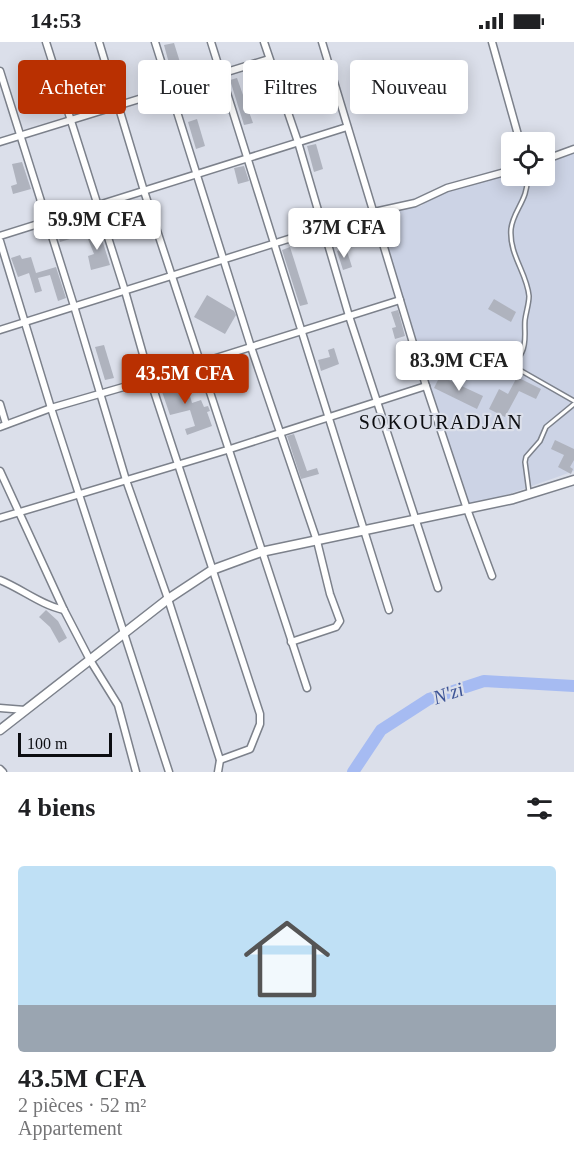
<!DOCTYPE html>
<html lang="fr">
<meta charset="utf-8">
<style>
:root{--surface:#fff;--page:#f2f2f2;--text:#202124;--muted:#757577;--accent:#b93001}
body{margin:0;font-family:"Times New Roman",serif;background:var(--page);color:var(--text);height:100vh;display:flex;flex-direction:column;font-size:22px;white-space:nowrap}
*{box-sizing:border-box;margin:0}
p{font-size:20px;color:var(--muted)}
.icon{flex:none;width:33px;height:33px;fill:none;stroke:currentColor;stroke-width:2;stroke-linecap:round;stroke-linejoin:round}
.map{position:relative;height:730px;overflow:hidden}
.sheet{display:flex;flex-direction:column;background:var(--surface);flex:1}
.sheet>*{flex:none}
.top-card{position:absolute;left:18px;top:18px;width:538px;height:54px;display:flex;gap:12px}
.fabs{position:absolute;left:501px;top:90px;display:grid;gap:12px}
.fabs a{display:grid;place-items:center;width:54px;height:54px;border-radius:6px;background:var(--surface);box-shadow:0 3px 15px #0003;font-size:30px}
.scale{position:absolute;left:18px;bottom:15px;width:94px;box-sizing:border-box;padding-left:6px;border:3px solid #0c0d11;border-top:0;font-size:16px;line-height:21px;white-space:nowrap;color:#0c0d11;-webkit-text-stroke:4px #dbdfea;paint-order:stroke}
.price{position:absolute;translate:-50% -51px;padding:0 14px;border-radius:6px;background:#fff;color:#222;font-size:20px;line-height:39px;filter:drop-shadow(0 2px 3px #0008)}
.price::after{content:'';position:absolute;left:50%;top:36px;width:18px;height:14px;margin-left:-9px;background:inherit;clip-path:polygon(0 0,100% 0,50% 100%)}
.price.selected{background:var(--accent);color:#fff}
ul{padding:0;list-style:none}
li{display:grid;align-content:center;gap:12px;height:318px;padding:0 18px}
li span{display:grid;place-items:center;height:186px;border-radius:6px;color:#555}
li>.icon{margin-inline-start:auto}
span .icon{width:108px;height:108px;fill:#fffc;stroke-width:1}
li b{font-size:26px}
h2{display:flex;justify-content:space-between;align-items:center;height:72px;padding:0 18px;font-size:26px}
.pill{padding:0 21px;border-radius:6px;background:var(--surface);box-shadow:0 3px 15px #0003;font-size:21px;line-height:54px}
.pill.selected{background:var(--accent);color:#fff}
.status{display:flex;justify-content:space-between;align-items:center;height:42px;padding:0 30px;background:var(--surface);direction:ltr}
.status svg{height:16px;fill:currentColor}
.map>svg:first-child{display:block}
.built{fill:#ccd3e5}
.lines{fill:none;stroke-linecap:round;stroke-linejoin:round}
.river{stroke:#a6bbf2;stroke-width:12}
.building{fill:#afb3be}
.service-casing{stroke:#7c818b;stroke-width:6}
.minor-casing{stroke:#7c818b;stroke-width:9}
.secondary-casing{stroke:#7c818b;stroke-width:11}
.service{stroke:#fff;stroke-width:3}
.minor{stroke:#fff;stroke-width:6}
.secondary{stroke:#fff;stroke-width:8}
.labels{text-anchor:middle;stroke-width:4.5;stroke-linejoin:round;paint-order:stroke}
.neighbourhood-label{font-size:20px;letter-spacing:1.5px;fill:#0c0d11;stroke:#dbdfea}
.water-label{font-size:20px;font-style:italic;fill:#3d5496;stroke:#dbdfea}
</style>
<div class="status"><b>14:53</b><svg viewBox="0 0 49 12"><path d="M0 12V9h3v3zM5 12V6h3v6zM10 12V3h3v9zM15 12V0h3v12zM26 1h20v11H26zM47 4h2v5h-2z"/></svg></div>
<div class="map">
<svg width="574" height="730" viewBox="0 0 574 730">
<rect width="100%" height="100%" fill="#dbdfea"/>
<polygon class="built" points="574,107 574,429 467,467 374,170 421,164 440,149 511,128 512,134 544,134 545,117"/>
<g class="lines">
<polyline class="river" points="353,730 381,688 429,657 484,639 574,644"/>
</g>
<g class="building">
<polygon points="174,1 184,33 173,36 164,3"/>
<polygon points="237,36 253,81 244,83 230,38"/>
<polygon points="106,40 109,51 92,56 89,46"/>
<polygon points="197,77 205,104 196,107 188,80"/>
<polygon points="316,102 323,127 314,130 307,104"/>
<polygon points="22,120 31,147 13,152 11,144 17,142 12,122"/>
<polygon points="244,124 249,139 238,142 234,126"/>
<polygon points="66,180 70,197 60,200 55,183"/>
<polygon points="99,188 110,223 91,228 88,214 94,212 86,192"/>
<polygon points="290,205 308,262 300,264 282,208"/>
<polygon points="346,206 352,225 343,228 337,209"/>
<polygon points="20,213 22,217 31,215 36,231 56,225 66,256 58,259 50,233 38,236 42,249 35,251 29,231 18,235 11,216"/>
<polygon points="207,253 234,269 236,273 225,292 194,275"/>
<polygon points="494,257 516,270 511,280 488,267"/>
<polygon points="398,268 405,294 395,297 392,286 396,285 391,270"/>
<polygon points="104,303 114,336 105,338 95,305"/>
<polygon points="334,306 339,322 321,329 318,318 330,315 328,308"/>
<polygon points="176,334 181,349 188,347 192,361 201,358 204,365 208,364 210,369 207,370 212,384 187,393 185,387 195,384 190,368 170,373 159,341"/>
<polygon points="440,334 483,354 477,367 434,346"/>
<polygon points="517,335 541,347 536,357 519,349 505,375 489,367 499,347 508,352"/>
<polygon points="294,392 307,429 317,426 319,432 301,437 287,394"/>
<polygon points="555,398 574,407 574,418 570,425 573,427 571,432 558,425 564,413 551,407"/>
<polygon points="46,568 58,579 67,596 59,601 50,585 39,575"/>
</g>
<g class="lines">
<g class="service-casing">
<g id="service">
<path d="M 527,134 C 529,158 513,168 511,187 C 509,213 527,231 529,254 C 529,262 526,270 525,278 C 524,288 527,300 522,310 C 520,315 517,317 516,323 L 518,327 L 574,359"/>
<polyline points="529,450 525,420 526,415 540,399 546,385 574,362"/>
</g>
</g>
<g class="minor-casing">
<g id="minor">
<polyline points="46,0 125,249 150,337 260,672 260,682 250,707 220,718"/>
<polyline points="99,0 144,149 307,646"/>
<polyline points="155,0 251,305 317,499 330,552 340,579 336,585 291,600"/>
<polyline points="211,0 389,568"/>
<polyline points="264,0 298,100 349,274 438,546"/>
<polyline points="322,0 426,344 467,467 492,534"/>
<polyline points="492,0 520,100"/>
<polyline points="0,29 74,264 126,438 168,557 220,718 218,730"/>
<polyline points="0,100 269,17"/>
<polyline points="544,118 574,107"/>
<polyline points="0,194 347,85"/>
<polyline points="0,199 51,366 169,730"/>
<polyline points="0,288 374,170 415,161 447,146 512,128"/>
<polyline points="0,362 6,382"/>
<polyline points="0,385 51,366 127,344 400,258"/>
<polyline points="0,429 64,568 90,618 118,663 136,730"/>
<polyline points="0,476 227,408 426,344"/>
<path d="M 0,538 C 22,547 41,563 64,568"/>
<polyline points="0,666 25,668"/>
<polyline points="0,727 3,730"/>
</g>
</g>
<g class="secondary-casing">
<polyline id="secondary" points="0,688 168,557 212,528 261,510 513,457 574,438"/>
</g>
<use href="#service" class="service"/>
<use href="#minor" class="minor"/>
<use href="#secondary" class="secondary"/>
</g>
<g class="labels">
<g class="neighbourhood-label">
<text x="441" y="387">SOKOURADJAN</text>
</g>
<g class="water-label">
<text transform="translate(448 651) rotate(-19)" y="7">N'zi</text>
</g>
</g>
</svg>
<div class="fabs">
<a><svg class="icon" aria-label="locate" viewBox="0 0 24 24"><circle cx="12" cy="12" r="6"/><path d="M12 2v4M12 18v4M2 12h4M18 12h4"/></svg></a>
</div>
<div class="scale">100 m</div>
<b class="price" style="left:97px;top:209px">59.9M CFA</b>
<b class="price" style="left:344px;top:217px">37M CFA</b>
<b class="price" style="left:459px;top:350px">83.9M CFA</b>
<b class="price selected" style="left:185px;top:363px">43.5M CFA</b>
<div class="top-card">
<a class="pill selected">Acheter</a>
<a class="pill">Louer</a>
<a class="pill">Filtres</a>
<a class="pill">Nouveau</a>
</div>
</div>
<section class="sheet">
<h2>4 biens<svg class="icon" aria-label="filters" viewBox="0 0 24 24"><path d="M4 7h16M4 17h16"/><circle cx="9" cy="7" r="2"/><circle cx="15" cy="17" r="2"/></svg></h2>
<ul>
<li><span style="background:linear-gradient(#bfe0f5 75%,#9aa5b1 0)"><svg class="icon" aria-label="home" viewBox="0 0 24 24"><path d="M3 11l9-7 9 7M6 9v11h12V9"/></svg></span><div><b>43.5M CFA</b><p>2 pièces · 52 m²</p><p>Appartement</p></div></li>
</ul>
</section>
